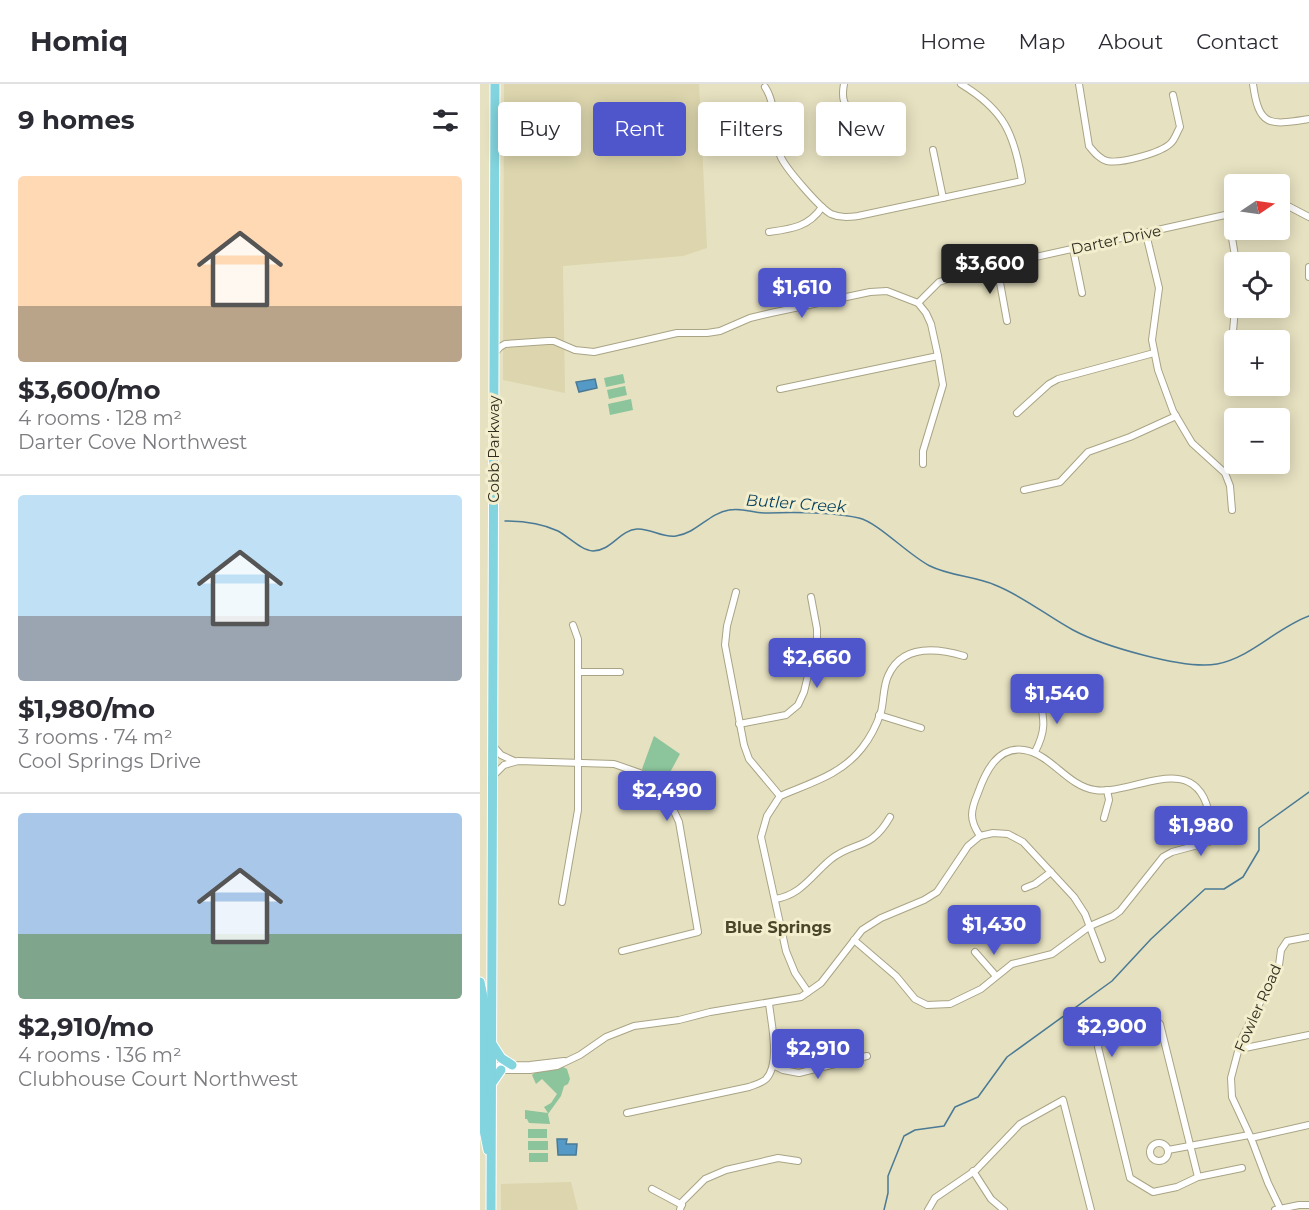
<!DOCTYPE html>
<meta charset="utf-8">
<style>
:root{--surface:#fff;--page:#f2f2f3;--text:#2b2b33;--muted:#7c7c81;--line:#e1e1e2;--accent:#4f56cc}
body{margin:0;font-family:Montserrat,sans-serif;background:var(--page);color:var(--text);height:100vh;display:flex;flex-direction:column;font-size:22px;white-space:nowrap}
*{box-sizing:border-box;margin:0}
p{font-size:20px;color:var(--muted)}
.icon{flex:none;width:33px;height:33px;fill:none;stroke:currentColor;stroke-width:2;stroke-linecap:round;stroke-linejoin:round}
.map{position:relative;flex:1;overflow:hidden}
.side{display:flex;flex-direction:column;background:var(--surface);width:480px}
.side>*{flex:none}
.hud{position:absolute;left:18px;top:18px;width:570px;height:54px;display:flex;gap:12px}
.needle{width:39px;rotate:77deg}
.buttons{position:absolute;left:744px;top:90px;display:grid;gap:12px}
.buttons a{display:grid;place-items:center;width:66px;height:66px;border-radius:6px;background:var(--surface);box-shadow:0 3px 15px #0003;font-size:30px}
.price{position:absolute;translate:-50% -51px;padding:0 14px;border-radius:6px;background:var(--accent);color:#fff;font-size:20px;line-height:39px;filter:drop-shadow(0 2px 3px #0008)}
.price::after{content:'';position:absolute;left:50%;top:36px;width:18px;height:14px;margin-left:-9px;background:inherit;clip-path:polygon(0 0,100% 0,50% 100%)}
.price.active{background:#222;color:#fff}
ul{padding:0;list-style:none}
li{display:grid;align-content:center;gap:12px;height:318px;padding:0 18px}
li+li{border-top:2px solid var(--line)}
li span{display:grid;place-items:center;height:186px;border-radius:6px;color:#555}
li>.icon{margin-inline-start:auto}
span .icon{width:108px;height:108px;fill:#fffc;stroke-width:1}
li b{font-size:26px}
h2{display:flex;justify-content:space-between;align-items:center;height:72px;padding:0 18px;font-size:26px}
.chip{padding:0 21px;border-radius:6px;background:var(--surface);box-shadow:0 3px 15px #0003;font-size:21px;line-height:54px}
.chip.active{background:var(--accent);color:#fff}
header{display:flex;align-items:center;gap:36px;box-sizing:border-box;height:84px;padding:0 30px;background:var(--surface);border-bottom:2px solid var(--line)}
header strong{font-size:28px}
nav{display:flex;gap:33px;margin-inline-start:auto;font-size:21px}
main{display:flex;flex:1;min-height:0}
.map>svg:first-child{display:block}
.built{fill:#dcd5ad}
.green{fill:#8cc49c}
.water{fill:#559ac7;stroke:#4a7a95;stroke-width:1.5}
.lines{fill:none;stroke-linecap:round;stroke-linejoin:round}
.stream{stroke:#4a7a95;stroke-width:1.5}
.minor-casing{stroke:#a9a485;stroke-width:8}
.primary-casing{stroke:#fff;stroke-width:11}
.minor{stroke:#fff;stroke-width:6}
.primary{stroke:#82d4de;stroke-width:9}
.labels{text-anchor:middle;stroke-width:6;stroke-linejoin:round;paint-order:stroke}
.street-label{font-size:15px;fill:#302e21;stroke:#f3eecd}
.water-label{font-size:16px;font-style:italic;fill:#084260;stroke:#f3eecd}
.neighbourhood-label{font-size:16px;font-weight:bold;fill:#4b462a;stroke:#f3eecd}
</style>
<header>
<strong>Homiq</strong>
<nav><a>Home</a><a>Map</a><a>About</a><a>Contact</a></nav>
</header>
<main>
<section class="side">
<h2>9 homes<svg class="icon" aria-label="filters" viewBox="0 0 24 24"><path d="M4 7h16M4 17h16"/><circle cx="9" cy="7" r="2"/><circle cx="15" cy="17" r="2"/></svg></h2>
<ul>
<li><span style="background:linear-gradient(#ffd9b3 70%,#b9a48a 0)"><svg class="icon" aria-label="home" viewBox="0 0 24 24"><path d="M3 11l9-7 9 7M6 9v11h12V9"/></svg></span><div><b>$3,600/mo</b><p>4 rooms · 128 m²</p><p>Darter Cove Northwest</p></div></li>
<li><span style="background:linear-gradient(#bfe0f5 65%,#9aa5b1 0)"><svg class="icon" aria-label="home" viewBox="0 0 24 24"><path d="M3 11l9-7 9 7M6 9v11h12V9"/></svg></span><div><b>$1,980/mo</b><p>3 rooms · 74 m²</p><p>Cool Springs Drive</p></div></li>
<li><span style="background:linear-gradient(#a9c7e8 65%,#7fa58c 0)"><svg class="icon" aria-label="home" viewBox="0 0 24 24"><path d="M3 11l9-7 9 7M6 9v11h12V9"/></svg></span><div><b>$2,910/mo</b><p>4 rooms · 136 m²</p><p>Clubhouse Court Northwest</p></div></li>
</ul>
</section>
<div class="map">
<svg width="829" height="1126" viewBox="0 0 829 1126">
<rect width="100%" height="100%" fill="#e6e1c0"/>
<g class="built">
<polygon points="24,0 219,0 227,164 203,172 83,182 85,309 23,296"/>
<polygon points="91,1098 98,1126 21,1126 21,1100"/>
</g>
<g class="green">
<polygon points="143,290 145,299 126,303 124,294"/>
<polygon points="145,302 147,311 129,315 127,306"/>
<polygon points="151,315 153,326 130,331 128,320"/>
<polygon points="174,652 200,670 181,705 162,685"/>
<polygon points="83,983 87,985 90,995 88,1000 84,1002 81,1012 68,1030 70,1040 49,1039 47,1035 45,1035 45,1026 68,1029 64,1023 71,1019 77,1010 62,995 56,1000 52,991 56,988"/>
<rect x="48" y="1045" width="19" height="9"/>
<rect x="48" y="1057" width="20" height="9"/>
<rect x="49" y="1069" width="19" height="9"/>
</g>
<g class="water">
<polygon points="115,295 117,304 99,308 96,298"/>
<polygon points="77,1055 87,1055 86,1060 97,1060 96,1071 78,1071"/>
</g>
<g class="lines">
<g class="stream">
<path d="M 25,437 C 44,437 61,439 78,447 C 89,453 101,466 113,467 C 131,467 140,446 157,445 C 170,444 182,454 196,452 C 217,449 229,429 249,426 C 263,423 275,430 289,429 C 319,428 349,428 379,434 C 399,439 428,471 450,482 C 470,492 494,492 515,501 C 543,512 567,532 593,546 C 623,562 704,586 737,580 C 772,573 796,544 829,532"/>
<polyline points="404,1126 408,1109 408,1092 424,1052 435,1046 464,1042 475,1023 498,1013 527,973 632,897 671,855 725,805 744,805 763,793 779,766 779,744 829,708"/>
</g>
<g class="minor-casing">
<g id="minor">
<path d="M 364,0 C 360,21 367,25 384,34"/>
<path d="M 599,0 L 609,62 C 614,68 619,75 627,77 C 640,80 681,69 691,59 C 695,55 697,48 700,43 L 693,11"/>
<path d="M 773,0 C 779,44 790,41 829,35"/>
<path d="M 285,3 C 298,23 292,49 300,71 C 304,83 340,124 351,130 C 360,134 369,133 378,132 L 542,97 C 534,49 524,26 481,0"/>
<polyline points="453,66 463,114"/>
<polyline points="800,121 808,122 829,133"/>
<polyline points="748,130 756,178"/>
<path d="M 289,148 C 311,145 329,143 342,123"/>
<polyline points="666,150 679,204 672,256 678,286 693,327 712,359 745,389 750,402 752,426"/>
<polyline points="593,165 602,209"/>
<polyline points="517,182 527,237"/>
<polyline points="829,183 829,193"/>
<polyline points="438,219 459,198 488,188 754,129"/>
<polyline points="14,270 20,263 25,260 68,257 74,257 95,266 114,268 197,249 227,249 240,247 270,234 291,229 390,208 407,207 438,219 446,229 451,240 458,272 463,301 443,367 443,380"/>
<polyline points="754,272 752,259 755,224"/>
<polyline points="760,302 762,308"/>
<polyline points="300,305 458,272"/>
<polyline points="537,329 569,300 578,295 674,269"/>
<polyline points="544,406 580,398 608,368 650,353 696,332"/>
<polyline points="256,508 247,542 245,561 264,661 269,675 300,712"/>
<polyline points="98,588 140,588"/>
<polyline points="399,631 441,644"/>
<polyline points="259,640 306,631 318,621 324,608 337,554 337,545 331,513"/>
<polyline points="14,663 21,671 34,677"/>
<path d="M 555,668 C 567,645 564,635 559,610"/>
<polyline points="13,692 24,681 38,677 134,680 160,689 179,702 188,714 199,738 218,848 142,867"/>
<path d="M 300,712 C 330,699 361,691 382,664 C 390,654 397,640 401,628 C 404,616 403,603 408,592 C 422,560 457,564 484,572"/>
<polyline points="300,712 287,732 281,753 306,867 315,889 328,908"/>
<polyline points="624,734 629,716 627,706"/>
<polyline points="545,804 555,800 571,788"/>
<path d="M 295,815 C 321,811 331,792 350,776 C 374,756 390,768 410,733"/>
<polyline points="82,818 98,726 98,555 93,541"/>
<path d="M 374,856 L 416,892 L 435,915 L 447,921 L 470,920 L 501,905 L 532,880 L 572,870 L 610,842 L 633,832 L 640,827 L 683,773 L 692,768 L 729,758 L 732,756 C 736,745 731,735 728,725 C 712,666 651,712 615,706 C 587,702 571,670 544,666 C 517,662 505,689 498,709 C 495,716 492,724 492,731 C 492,739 496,746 500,752"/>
<polyline points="495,868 516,892"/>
<polyline points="760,965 829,951"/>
<polyline points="293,981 303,986 319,989 387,972"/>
<polyline points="10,982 50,981 84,977"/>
<polyline points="18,986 50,986 77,982 100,971 126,953 154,942 199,936 230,928 321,913 341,899 382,846 401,834 444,816 457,808 488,762 500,752 513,749 528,750 543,758 594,813 605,830 622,875"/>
<path d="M 147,1029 L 269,1003 C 274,1001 282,999 286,995 C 301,979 291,939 289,919"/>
<polyline points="771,1054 829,1041"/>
<circle cx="679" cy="1068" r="9"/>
<polyline points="688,1066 769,1051"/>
<polyline points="493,1087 511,1115 524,1126"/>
<path d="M 718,1093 L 680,940 L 676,936 L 671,935 C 650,940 625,939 618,963 L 650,1094 L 673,1108 L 697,1103 L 718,1093 L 762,1084"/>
<polyline points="172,1105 202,1121"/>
<polyline points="200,1126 202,1118 225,1095 246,1086 298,1074 318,1077"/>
<polyline points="448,1126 455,1114 496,1086 540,1040 583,1016 611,1126"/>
<polyline points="795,1126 819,1121 829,1121"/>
<polyline points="801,1126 788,1099 771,1054 752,1013 751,994 761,956 799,881 801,866 807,857 829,853"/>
</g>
</g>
<g class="primary-casing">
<g id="primary">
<polyline points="0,898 4,918 4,1046 8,1066"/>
<polyline points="12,960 21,974 32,981"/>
<polyline points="12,999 21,986"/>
<polyline points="11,1126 15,0"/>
</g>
</g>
<use href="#minor" class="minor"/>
<use href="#primary" class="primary"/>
</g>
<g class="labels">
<g class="street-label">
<text transform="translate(636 156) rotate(-12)" y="5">Darter Drive</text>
<text transform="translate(14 365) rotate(-90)" y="5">Cobb Parkway</text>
<text transform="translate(778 924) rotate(-66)" y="5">Fowler Road</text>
</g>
<g class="water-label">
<text transform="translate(316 419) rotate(4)" y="6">Butler Creek</text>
</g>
<g class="neighbourhood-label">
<text x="298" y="849">Blue Springs</text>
</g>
</g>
</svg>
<div class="buttons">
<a><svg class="needle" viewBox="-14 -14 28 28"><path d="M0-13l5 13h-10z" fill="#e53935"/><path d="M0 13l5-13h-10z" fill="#7c7c81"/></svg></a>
<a><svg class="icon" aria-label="locate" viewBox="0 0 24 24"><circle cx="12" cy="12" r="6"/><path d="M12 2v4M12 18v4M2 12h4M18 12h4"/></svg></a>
<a>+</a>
<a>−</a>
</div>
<b class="price active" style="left:510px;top:211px">$3,600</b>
<b class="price" style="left:322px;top:235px">$1,610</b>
<b class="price" style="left:337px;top:605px">$2,660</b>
<b class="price" style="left:577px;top:641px">$1,540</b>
<b class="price" style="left:187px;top:738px">$2,490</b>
<b class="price" style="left:721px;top:773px">$1,980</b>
<b class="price" style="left:514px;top:872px">$1,430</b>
<b class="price" style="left:632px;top:974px">$2,900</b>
<b class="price" style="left:338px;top:996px">$2,910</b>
<div class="hud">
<a class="chip">Buy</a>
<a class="chip active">Rent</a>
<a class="chip">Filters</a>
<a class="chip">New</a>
</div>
</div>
</main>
